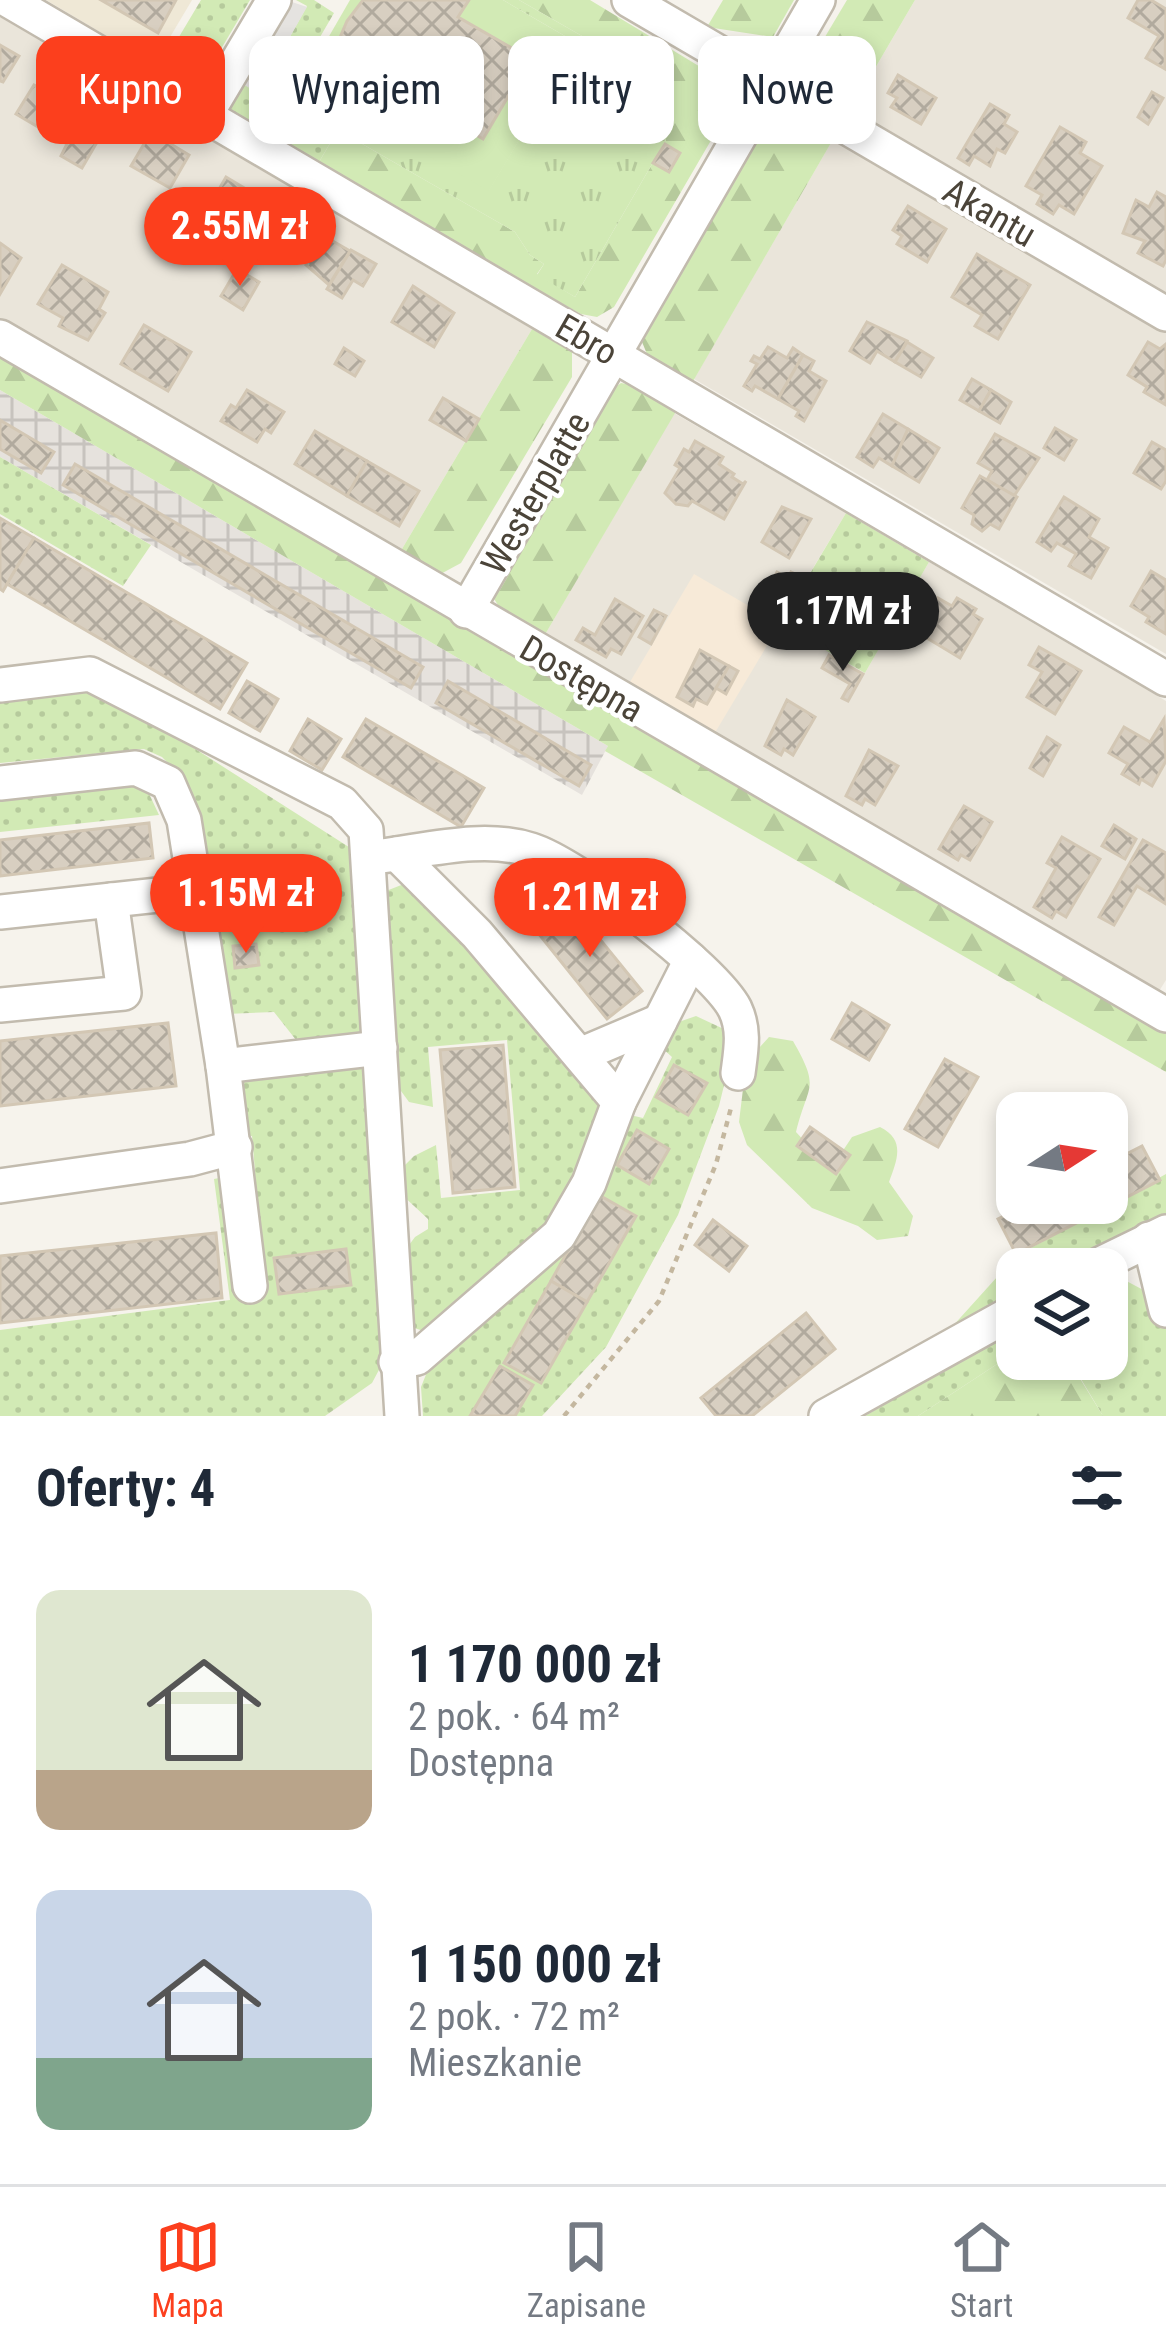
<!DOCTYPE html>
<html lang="pl">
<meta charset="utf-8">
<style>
:root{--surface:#fff;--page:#f2f2f3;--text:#1f2937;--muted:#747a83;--line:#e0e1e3;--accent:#fc3f1d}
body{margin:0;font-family:"Roboto Condensed",sans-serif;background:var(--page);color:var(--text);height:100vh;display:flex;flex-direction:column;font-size:45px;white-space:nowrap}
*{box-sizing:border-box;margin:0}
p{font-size:39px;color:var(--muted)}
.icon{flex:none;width:66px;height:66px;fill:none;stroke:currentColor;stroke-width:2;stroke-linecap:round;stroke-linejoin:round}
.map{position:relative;height:1416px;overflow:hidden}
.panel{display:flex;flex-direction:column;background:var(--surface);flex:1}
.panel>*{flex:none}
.banner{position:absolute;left:36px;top:36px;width:1095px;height:108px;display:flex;gap:24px}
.needle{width:78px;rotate:78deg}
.tools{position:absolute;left:996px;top:1092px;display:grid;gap:24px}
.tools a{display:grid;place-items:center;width:132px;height:132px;border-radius:24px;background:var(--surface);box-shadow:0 6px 18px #0003;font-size:60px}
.price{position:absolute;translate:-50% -102px;padding:0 27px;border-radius:42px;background:var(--accent);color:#fff;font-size:39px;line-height:78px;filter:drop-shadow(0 3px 6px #0008)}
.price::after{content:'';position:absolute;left:50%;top:72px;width:36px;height:27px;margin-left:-18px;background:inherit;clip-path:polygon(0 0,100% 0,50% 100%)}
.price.current{background:#222;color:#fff}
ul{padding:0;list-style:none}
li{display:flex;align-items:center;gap:36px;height:300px;padding:0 36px}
li span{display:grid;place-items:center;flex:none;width:336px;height:240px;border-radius:24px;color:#555}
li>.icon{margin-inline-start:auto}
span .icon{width:144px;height:144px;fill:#fffc;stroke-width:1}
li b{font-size:51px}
h2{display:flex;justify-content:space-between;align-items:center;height:144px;padding:0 36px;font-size:51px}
.pill{padding:0 42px;border-radius:24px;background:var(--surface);box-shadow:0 6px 18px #0003;font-size:42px;line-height:108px}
.pill.current{background:var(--accent);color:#fff}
.menu{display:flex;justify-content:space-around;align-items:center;height:168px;border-top:3px solid var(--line);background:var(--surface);font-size:33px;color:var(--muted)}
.menu a{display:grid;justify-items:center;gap:6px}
.menu .current{color:var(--accent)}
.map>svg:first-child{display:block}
.residential{fill:#eae5da}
.commercial{fill:#f7ead8}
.industrial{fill:url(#industrial-grid)}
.education{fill:#efe8d6}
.grass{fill:url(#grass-dots)}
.forest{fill:url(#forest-firs)}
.park{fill:url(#park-tufts)}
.pitch{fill:#d2eab5}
.parking{fill:#e5e3e0}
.building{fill:url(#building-cross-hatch);stroke:#d3c7b4;stroke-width:3}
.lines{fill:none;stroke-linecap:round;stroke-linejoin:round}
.minor-casing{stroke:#c2bbae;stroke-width:38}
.path{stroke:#c4b79f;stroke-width:4.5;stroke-dasharray:6 6;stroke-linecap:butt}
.minor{stroke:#fff;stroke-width:33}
.labels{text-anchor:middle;stroke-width:9;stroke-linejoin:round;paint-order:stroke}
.street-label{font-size:36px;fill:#4b4439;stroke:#fff}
</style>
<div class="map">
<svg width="1166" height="1416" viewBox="0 0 1166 1416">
<defs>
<pattern id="industrial-grid" width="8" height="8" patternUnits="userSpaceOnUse" patternTransform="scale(3)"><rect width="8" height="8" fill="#e6e2dd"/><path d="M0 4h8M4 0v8" fill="none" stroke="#c7c3be"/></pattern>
<pattern id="grass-dots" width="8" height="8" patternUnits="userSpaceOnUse" patternTransform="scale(3)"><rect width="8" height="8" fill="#d2eab5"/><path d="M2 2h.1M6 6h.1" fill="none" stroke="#b6ca9c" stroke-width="1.8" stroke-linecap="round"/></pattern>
<pattern id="forest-firs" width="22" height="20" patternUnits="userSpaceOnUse" patternTransform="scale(3)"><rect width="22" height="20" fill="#d2eab5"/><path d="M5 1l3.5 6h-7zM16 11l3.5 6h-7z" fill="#b6ca9c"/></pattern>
<pattern id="park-tufts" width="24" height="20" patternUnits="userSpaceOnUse" patternTransform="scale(3)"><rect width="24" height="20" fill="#d2eab5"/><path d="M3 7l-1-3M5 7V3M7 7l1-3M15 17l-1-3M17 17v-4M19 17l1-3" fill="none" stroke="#b6ca9c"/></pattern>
<pattern id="building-cross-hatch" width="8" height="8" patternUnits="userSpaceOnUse" patternTransform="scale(3)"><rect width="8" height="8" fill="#d8cfc1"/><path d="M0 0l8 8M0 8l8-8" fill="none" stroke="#b1aa9e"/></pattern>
</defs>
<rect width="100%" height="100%" fill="#f6f3ec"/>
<g class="residential">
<polygon points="915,0 1166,0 1166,298 850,111"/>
<polygon points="0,17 532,329 399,554 0,320"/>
<polygon points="835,136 1166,330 1166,654 694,379"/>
<polygon points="674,413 846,513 780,623 865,673 929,562 1166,701 1166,980 1156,996 543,638"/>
</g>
<polygon class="commercial" points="694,574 780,624 713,736 627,687"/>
<polygon class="industrial" points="0,390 608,746 582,795 0,457"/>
<polygon class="education" points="46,0 192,0 154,64"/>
<g class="grass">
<path d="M 201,0 L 250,0 L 208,71 C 190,86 179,78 161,67 Z"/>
<polygon points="296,0 314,0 334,13 269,125 258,129 234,117 228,101 239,82 259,92 307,6"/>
<polygon points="299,91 345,118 316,167 270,140"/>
<polygon points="0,457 151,545 123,586 0,514"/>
<polygon points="846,513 929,562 865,673 780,624"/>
<polygon points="92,683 352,849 362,1036 300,1045 274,1012 226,1014 201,816 183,778 162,757 144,749 0,763 0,695"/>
<polygon points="144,783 159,815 0,832 0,791"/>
<polygon points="409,882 605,1105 566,1203 540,1235 427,1332 414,1328 406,1249 415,1237 428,1229 428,1219 399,1192 400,1170 414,1156 436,1145 441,1198 520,1190 507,1040 428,1047 433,1107 409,1102 393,1080 386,891"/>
<polygon points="696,1016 728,1031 727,1073 719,1106 678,1215 606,1347 542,1416 423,1416 421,1387 427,1372 518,1288 630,1115 643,1118 672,1057 661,1047 670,1025"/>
<polygon points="366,1064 388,1353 372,1383 325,1416 0,1416 0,1330 230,1300 214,1179 255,1171 252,1136 242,1136 240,1085 248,1076"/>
<polygon points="1166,1174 1166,1221 1079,1269 1017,1269 1017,1305 823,1416 810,1416 942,1338 1016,1256"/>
<polygon points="1117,1276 1149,1293 1166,1297 1166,1416 1103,1416 1069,1359 1107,1359 1107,1277"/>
<polygon points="1017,1325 1017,1351 918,1416 865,1416"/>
</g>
<g class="forest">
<polygon points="519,0 590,0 735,88 731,106 614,307 597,317 581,314 316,167 338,130 515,232 530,255 544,264 537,274 575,297 666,140 620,117 645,72"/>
<polygon points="723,0 794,0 773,37 707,27"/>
<polygon points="847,0 915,0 850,111 814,89 807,67"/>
<polygon points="773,115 800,116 835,136 692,383 647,354 642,342"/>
<polygon points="532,329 572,352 572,377 461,563 435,577 399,554"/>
<polygon points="0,349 1166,1028 1166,1072 605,751 608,746 0,390"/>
<polygon points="621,383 636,386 678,408 543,638 503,613 491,594 614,388"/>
<path d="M 769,1037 L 793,1041 C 821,1090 808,1083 796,1132 L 821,1159 L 838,1158 L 852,1137 L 880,1127 C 906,1140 897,1160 889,1182 L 913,1216 L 908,1236 L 877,1240 L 858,1226 L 812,1208 L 747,1145 L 739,1122 L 743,1089 L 750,1058 Z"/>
<polygon points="1017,1351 1017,1359 1068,1359 1103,1416 918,1416"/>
</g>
<polygon class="park" points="503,0 519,0 645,72 621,117 666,140 575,297 537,275 544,264 530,255 515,232 338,130 351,110 489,190 577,43"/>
<polygon class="pitch" points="350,0 503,0 577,43 489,191 302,83"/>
<polygon class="parking" points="286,0 307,7 258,93 239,82"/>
<g class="building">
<polygon points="101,0 176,0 158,33"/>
<polygon points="363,0 469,0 458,17 517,51 524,46 535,46 543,53 543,65 536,73 522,73 483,139 377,77 366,90 347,93 333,85 327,68 347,21"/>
<polygon points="1138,0 1151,0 1166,9 1165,69 1146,58 1159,36 1128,18"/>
<polygon points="0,45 19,56 3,82 0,81"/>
<polygon points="51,75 114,113 82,168 61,156 67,144 16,114 34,85 43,90"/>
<polygon points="898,75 936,98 921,124 891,107 897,98 888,93"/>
<polygon points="1152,92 1163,98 1148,124 1138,117"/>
<polygon points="990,104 1009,115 1004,124 1017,132 1005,153 997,149 990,166 974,156 969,165 958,158"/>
<polygon points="1060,127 1086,142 1080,153 1102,166 1074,214 1059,205 1053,214 1037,204 1042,195 1026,186"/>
<polygon points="151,132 189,155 170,188 131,166"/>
<polygon points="665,144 680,153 669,172 653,163"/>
<polygon points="226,177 279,209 259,242 217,221 219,218 207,210"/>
<polygon points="1157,192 1166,197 1166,260 1163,266 1138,253 1145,241 1123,233 1136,200 1149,207"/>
<polygon points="908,206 946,229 927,262 897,244 902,236 893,230"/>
<polygon points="324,236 350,251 329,285 306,265"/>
<polygon points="0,243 21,258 0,294"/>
<polygon points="351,250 376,264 363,286 353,280 342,298 327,289"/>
<polygon points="977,254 1030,285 998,339 975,326 982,315 952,297"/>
<polygon points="62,265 108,292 99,309 105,313 88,340 59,326 63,318 38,304"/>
<polygon points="237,269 259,282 243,310 221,296"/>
<polygon points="413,286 454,313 434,347 392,322"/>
<polygon points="867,322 907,341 895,362 877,351 870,363 850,351"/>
<polygon points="144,325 191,352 168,391 121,364"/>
<polygon points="907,342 933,358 921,377 895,362"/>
<polygon points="1148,342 1160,349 1166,344 1166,405 1144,392 1147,387 1128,375"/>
<polygon points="768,347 787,358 793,348 803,355 778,399 755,386 752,391 744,386 757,364 751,361 754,356 760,359"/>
<polygon points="344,348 364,361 355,376 335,364"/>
<polygon points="803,355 814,361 809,371 826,381 804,421 796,416 799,411 778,399"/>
<polygon points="972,379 991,390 979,411 960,400"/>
<polygon points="247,390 284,412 271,433 265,429 257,442 221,421 231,405 236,408"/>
<polygon points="991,390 1011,402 1000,423 979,411"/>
<polygon points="443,398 479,419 466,441 430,420"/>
<polygon points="883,414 908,429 892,466 879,458 873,467 857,457"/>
<polygon points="0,420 54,452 41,473 0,449"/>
<polygon points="1055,428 1076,440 1064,460 1044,448"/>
<polygon points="908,429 939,448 919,482 892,466"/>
<polygon points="315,431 367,461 347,496 295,464"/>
<polygon points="995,434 1039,458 1014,496 987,480 992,471 978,463"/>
<polygon points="695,441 723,457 719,464 734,474 732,477 743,484 746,481 724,519 692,501 688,506 676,504 665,493 680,468 675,465 684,449 689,452"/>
<polygon points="1152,442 1166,450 1166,481 1161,489 1134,473"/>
<polygon points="367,461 419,491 399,526 347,496"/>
<polygon points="75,464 423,667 411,688 63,485"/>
<polygon points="980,476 1017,497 999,529 990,524 982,531 972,524 974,515 962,508"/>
<polygon points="1064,497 1099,519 1089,537 1108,548 1091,578 1069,566 1076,554 1057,543 1051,551 1037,542"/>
<polygon points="782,507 811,519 789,558 762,542"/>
<polygon points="0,518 34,538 3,591 0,589"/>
<polygon points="34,538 247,663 220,709 7,584"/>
<polygon points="1151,571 1166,580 1166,634 1146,622 1149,617 1131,606"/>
<polygon points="777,572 788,578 791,572 801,577 788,601 778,596 770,609 760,603"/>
<polygon points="938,598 952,606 957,598 976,609 973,614 982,619 960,658 917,632"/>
<polygon points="615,599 643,616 621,654 611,649 606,657 576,640 583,628 595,635"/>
<polygon points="654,610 666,616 651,644 639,637"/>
<polygon points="1039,647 1081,671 1055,714 1027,697 1042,672 1029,665"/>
<polygon points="700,650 729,666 707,704 696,699 693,706 677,697"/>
<polygon points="829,655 863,674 848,701 842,698 850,684 822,668"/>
<polygon points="729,666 738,671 726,694 716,688"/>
<polygon points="247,681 278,699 260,731 229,713"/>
<polygon points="448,681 591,765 579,786 436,703"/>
<polygon points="787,700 815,717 793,755 784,749 781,755 765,746"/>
<polygon points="308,719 341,739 322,770 290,751"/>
<polygon points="366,719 484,788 461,827 343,757"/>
<polygon points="1164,719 1166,761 1152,786 1141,779 1139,784 1122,774 1128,764 1109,753 1124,727 1150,742"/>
<polygon points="1047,737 1060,745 1043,776 1030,768"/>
<polygon points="869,750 898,766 875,805 865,799 862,805 846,796"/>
<polygon points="964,806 992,822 970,860 961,855 958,860 939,849"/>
<polygon points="149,823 153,858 0,876 0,840"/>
<polygon points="1114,825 1136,839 1125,859 1102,846"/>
<polygon points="1062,837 1100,859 1066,917 1056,911 1052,918 1034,907 1056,868 1047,863"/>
<polygon points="1143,840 1166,853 1166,904 1137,886 1114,925 1099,917"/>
<polygon points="581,899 598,921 590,927 642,991 607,1019 538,933"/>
<polygon points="256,944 259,965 235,968 233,946"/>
<polygon points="852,1003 889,1025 869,1060 832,1039"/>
<polygon points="168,1023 176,1086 0,1106 0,1041"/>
<polygon points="503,1045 515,1187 453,1193 440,1050"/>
<polygon points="945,1059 978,1077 938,1147 905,1129"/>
<polygon points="674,1065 707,1083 688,1115 656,1097"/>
<polygon points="810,1127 850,1155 836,1174 797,1146"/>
<polygon points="637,1130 669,1149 649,1184 617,1165"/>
<polygon points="1142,1146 1160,1180 1016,1254 998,1219 1030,1203 1107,1203 1107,1164"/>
<polygon points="599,1195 636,1216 587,1302 551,1281"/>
<polygon points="713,1220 747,1246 729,1271 695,1245"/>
<polygon points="216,1233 222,1298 0,1323 0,1256"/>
<polygon points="346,1249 351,1285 279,1294 274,1258"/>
<polygon points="551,1281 587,1302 541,1383 504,1363"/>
<polygon points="806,1313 835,1349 752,1416 716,1416 701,1398"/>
<polygon points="500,1366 533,1385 515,1416 470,1416"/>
</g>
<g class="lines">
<g class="minor-casing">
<g id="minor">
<polyline points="8,0 1166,679"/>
<polyline points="629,0 1166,314"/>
<polyline points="205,116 274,0"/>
<polyline points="0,337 1166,1015"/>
<polyline points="466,611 818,0"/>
<polyline points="0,685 90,674 342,803 366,830 402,1416"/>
<polyline points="0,783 136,768 168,783 184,820 223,1066 380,1048"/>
<path d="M 382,856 C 428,850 485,835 531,850 C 576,864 714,968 735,1009 C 745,1030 741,1050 738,1073"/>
<polyline points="0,912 195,891"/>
<polyline points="0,1005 124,993 111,900"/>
<polyline points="580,1055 660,1021"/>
<polyline points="223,1066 250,1286"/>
<polyline points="619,1102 691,960"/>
<polyline points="0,1186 190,1159 235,1147"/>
<polyline points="1149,1239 1166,1310"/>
<polyline points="1090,1269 1166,1232"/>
<polyline points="396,1362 417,1358 559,1235 589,1183 619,1102 477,934 397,854"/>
<polyline points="826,1416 1017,1310"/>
</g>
</g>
<polyline class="path" points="564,1416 659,1301 716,1164 732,1104"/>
<use href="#minor" class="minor"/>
</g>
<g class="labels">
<g class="street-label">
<text transform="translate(990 212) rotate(30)" y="13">Akantu</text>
<text transform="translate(587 339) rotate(30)" y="13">Ebro</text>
<text transform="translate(535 493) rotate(-60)" y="13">Westerplatte</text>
<text transform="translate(582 678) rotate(30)" y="13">Dostępna</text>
</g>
</g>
</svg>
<div class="tools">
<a><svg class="needle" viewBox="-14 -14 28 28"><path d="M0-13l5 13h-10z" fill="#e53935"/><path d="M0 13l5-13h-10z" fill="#747a83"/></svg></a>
<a><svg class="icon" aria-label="layers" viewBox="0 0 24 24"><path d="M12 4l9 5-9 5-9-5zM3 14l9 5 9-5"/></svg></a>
</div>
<b class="price" style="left:240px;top:289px">2.55M zł</b>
<b class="price current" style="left:843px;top:674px">1.17M zł</b>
<b class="price" style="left:246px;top:956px">1.15M zł</b>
<b class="price" style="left:590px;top:960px">1.21M zł</b>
<div class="banner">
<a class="pill current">Kupno</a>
<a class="pill">Wynajem</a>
<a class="pill">Filtry</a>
<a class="pill">Nowe</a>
</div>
</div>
<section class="panel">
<h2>Oferty: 4<svg class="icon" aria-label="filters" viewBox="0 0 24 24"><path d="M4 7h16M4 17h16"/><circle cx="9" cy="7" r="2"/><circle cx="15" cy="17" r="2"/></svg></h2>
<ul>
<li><span style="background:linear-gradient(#dfe7d0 75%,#b9a48a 0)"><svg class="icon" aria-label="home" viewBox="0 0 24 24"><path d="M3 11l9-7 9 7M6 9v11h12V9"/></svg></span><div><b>1 170 000 zł</b><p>2 pok. · 64 m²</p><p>Dostępna</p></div></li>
<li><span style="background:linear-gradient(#c9d6e8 70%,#7fa58c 0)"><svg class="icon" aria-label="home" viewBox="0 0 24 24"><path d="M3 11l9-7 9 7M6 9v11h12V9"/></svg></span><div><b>1 150 000 zł</b><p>2 pok. · 72 m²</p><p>Mieszkanie</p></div></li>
</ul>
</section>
<nav class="menu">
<a class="current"><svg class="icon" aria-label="map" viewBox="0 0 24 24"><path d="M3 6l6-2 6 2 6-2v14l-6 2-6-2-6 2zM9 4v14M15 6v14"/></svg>Mapa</a>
<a><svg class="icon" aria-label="saved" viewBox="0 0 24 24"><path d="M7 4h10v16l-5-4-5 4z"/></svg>Zapisane</a>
<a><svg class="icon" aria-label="home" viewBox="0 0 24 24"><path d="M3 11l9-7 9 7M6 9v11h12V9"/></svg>Start</a>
</nav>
